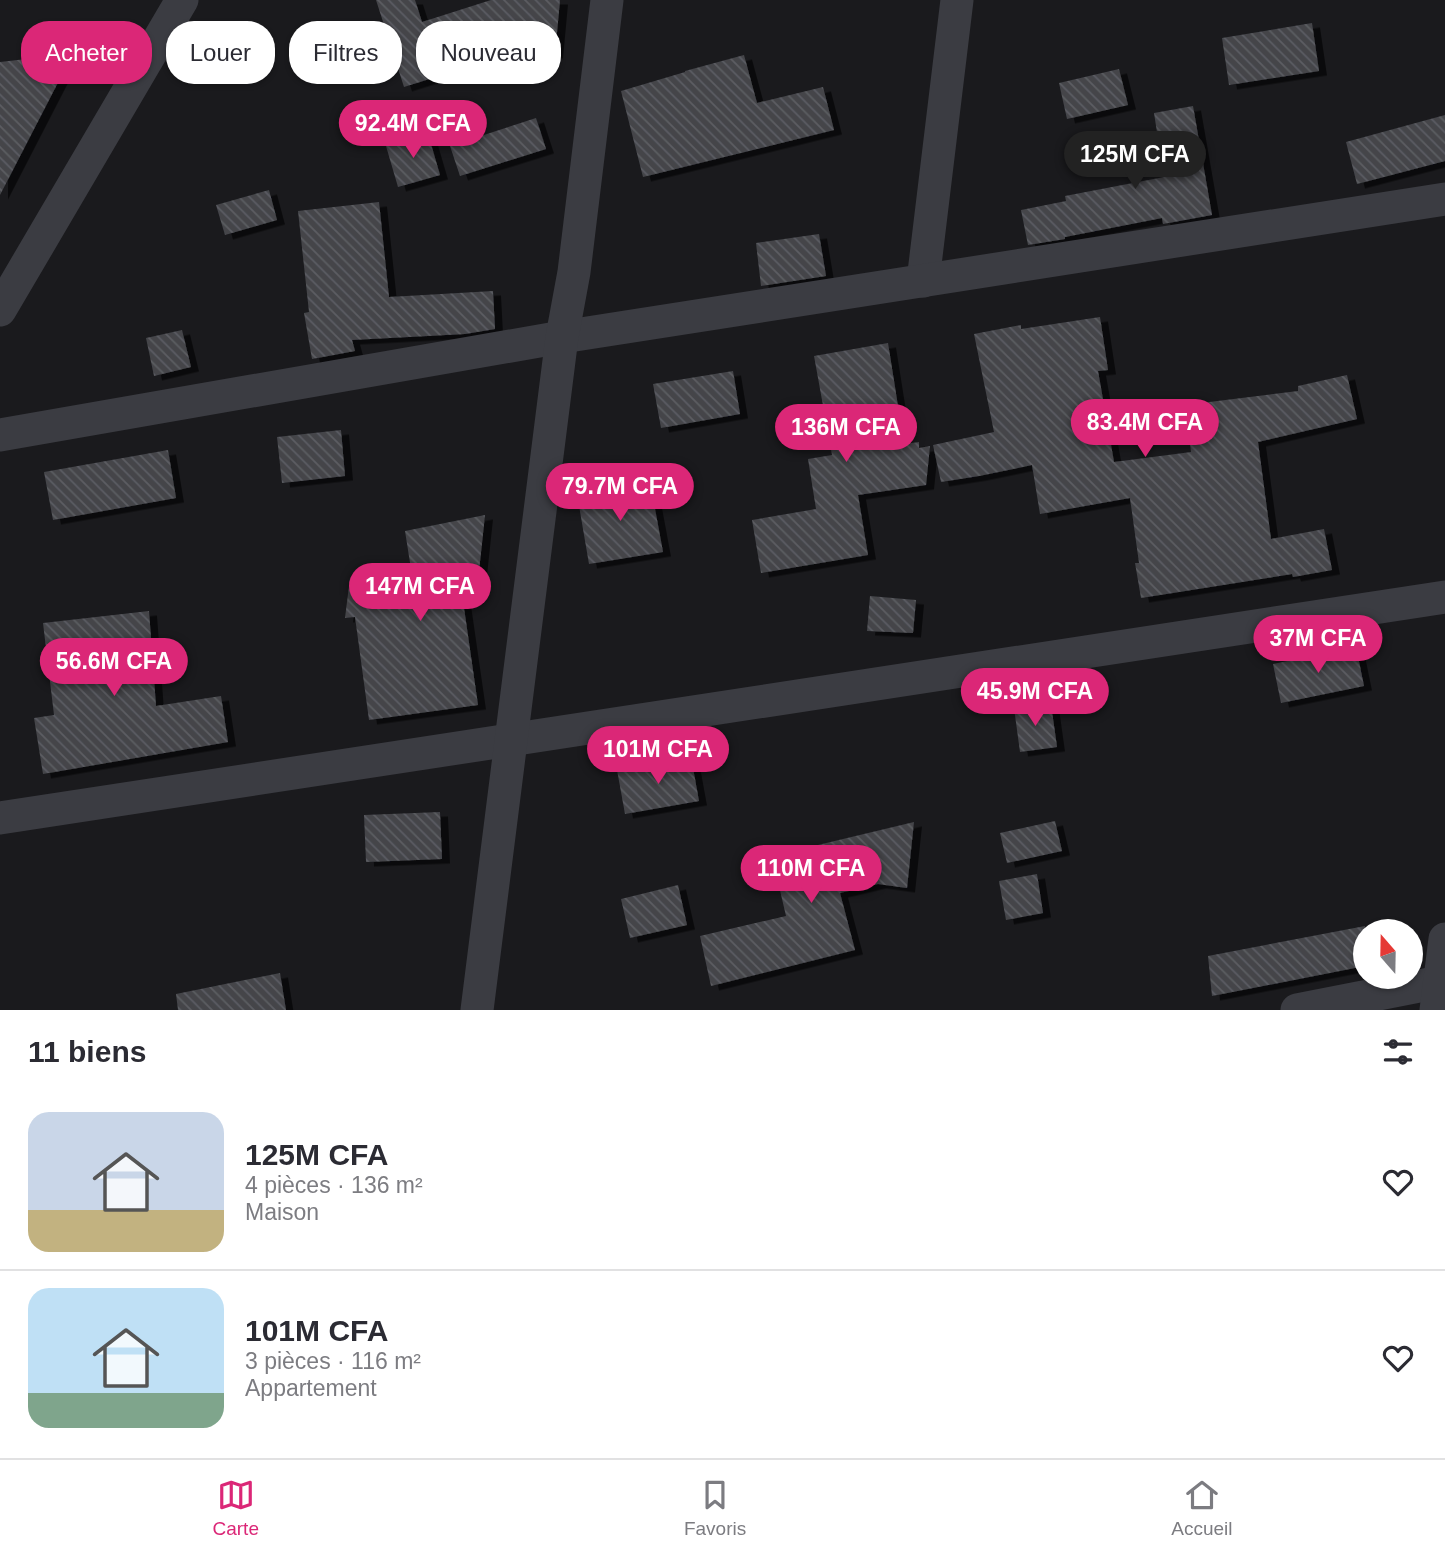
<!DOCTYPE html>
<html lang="fr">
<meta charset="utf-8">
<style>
:root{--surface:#fff;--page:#f7f7f7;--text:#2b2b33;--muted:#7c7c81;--line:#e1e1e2;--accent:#db2777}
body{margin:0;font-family:Arial,sans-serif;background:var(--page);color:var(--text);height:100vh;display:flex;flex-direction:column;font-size:26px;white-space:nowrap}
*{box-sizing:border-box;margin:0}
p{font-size:23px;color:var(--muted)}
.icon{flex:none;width:38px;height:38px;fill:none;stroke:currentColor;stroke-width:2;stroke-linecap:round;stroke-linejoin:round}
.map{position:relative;height:1010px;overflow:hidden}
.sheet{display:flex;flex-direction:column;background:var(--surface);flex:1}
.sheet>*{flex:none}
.hud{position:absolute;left:21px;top:21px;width:700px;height:63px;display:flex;gap:14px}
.needle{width:46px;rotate:340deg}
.buttons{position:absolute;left:1353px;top:919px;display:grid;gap:14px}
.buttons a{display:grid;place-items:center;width:70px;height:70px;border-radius:50%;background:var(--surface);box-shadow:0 2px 5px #0004;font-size:35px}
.price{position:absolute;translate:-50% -60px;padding:0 16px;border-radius:24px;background:var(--accent);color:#fff;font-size:23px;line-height:46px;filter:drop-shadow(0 2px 4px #0008)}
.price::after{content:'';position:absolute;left:50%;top:42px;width:21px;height:16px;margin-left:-10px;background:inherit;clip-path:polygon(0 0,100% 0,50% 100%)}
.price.on{background:#222;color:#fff}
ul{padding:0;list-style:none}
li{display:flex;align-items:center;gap:21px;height:175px;padding:0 28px}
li+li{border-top:2px solid var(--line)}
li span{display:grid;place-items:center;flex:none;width:196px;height:140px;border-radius:21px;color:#555}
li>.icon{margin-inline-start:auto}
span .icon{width:84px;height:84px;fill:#fffc;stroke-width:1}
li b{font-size:30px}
h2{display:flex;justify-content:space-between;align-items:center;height:84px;padding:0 28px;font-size:30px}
.pill{padding:0 24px;border-radius:28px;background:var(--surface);box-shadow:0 2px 5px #0004;font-size:24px;line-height:63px}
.pill.on{background:var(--accent);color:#fff}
.tabs{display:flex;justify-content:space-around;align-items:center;height:98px;border-top:2px solid var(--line);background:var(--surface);font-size:19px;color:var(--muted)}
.tabs a{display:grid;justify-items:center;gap:4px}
.tabs .on{color:var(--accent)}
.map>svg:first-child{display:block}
.building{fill:url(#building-back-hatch);filter:url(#shadow)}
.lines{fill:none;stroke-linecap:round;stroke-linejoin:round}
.street{stroke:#3b3c42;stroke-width:33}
</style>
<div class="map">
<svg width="1445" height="1010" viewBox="0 0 1445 1010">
<defs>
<pattern id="building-back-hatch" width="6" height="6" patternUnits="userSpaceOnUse" patternTransform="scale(1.75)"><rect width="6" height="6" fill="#44454a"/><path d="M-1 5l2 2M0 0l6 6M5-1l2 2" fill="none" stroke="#5c5d62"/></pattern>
<filter id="shadow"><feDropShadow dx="8" dy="4.5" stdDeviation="0" flood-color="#0009"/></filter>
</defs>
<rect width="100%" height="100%" fill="#1a1a1d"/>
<g class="building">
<polygon points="376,0 415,0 422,22 491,0 560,0 555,54 514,49 515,52 404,87"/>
<polygon points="1312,23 1319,71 1229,85 1222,38"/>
<polygon points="38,52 66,67 0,195 0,62 35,58"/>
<polygon points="744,55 757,103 823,87 834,130 643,177 621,91 685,72 685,71"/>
<polygon points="1119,69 1128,105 1067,119 1059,83"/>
<polygon points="1193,106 1212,215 1163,224 1162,218 1065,237 1065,239 1028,245 1021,210 1066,201 1065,196 1164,177 1154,113"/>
<polygon points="1445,115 1445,161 1357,184 1346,142"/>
<polygon points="536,118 546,149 460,176 450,146"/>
<polygon points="428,134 440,175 398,187 386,146"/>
<polygon points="269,190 277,220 225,235 216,205"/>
<polygon points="379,202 389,297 493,291 495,329 465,334 352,340 355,351 312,359 304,313 309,312 298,211"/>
<polygon points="819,234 826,276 761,286 756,243"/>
<polygon points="1100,317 1108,370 1098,371 1114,462 1191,452 1185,405 1298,391 1298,386 1347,375 1357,419 1258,442 1271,539 1324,529 1332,570 1293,577 1292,574 1141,598 1135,563 1139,563 1130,498 1040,514 1032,465 979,476 941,482 933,445 994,432 974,334 1021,325 1021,329"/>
<polygon points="182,330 191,367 154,376 146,338"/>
<polygon points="888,343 904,444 919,442 919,448 930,446 926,485 858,495 868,555 761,573 752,520 816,509 808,459 832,455 814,356"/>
<polygon points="733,371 740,414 661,428 653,384"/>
<polygon points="341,430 345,476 282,483 277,437"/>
<polygon points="168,450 176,498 53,520 44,472"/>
<polygon points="650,482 663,552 589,564 577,494"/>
<polygon points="485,515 476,599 463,601 478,705 369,720 355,617 345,618 350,578 411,569 405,531"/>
<polygon points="870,596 916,600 913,633 867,631"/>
<polygon points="149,611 156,706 221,696 228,742 43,774 34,718 54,715 43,623"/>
<polygon points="1356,647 1364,686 1281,703 1273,664"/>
<polygon points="1051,704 1057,747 1020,752 1014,708"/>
<polygon points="691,757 699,801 625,814 617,770"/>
<polygon points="440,812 442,859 366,862 364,815"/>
<polygon points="1055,821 1062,851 1007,863 1000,833"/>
<polygon points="914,822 907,888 878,884 840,893 855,950 711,986 700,936 786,916 772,856"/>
<polygon points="1037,874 1043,913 1006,920 999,881"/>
<polygon points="678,885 687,925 630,938 621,899"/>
<polygon points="1365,926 1365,966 1212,996 1208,956"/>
<polygon points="280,973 286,1010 178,1010 176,994"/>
</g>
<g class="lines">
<g class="street">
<polyline points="923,281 957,0"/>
<polyline points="0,310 182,0"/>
<polyline points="0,435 562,337 1445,199"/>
<polyline points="0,818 1445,597"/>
<polyline points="477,1010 562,337 574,272 607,0"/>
<polyline points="1297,1010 1445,981"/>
<polyline points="1436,1010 1445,939"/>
</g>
</g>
</svg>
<div class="buttons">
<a><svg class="needle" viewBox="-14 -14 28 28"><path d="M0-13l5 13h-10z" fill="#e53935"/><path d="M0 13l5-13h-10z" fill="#7c7c81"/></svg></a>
</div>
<b class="price" style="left:413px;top:160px">92.4M CFA</b>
<b class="price on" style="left:1135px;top:191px">125M CFA</b>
<b class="price" style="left:1145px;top:459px">83.4M CFA</b>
<b class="price" style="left:846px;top:464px">136M CFA</b>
<b class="price" style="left:620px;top:523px">79.7M CFA</b>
<b class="price" style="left:420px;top:623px">147M CFA</b>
<b class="price" style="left:1318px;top:675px">37M CFA</b>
<b class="price" style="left:114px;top:698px">56.6M CFA</b>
<b class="price" style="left:1035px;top:728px">45.9M CFA</b>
<b class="price" style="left:658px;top:786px">101M CFA</b>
<b class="price" style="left:811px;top:905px">110M CFA</b>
<div class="hud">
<a class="pill on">Acheter</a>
<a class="pill">Louer</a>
<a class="pill">Filtres</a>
<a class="pill">Nouveau</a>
</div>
</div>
<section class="sheet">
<h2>11 biens<svg class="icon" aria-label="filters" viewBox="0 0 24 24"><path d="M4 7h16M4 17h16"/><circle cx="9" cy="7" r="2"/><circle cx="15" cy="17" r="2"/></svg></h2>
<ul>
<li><span style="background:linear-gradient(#c9d6e8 70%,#c2b280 0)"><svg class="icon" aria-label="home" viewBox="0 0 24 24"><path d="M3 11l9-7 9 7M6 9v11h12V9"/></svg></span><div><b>125M CFA</b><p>4 pièces · 136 m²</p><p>Maison</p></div><svg class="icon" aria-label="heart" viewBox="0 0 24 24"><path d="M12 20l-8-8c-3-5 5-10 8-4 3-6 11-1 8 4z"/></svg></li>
<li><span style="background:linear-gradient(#bfe0f5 75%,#7fa58c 0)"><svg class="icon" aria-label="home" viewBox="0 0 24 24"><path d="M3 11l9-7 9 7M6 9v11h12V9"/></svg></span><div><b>101M CFA</b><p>3 pièces · 116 m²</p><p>Appartement</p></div><svg class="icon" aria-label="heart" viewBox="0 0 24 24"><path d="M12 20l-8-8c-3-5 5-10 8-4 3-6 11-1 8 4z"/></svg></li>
</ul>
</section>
<nav class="tabs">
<a class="on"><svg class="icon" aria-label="map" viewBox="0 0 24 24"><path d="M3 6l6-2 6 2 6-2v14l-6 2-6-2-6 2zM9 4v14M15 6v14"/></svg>Carte</a>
<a><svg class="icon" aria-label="saved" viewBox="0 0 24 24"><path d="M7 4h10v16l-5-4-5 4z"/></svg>Favoris</a>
<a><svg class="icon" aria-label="home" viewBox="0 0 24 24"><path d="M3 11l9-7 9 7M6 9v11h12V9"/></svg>Accueil</a>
</nav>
